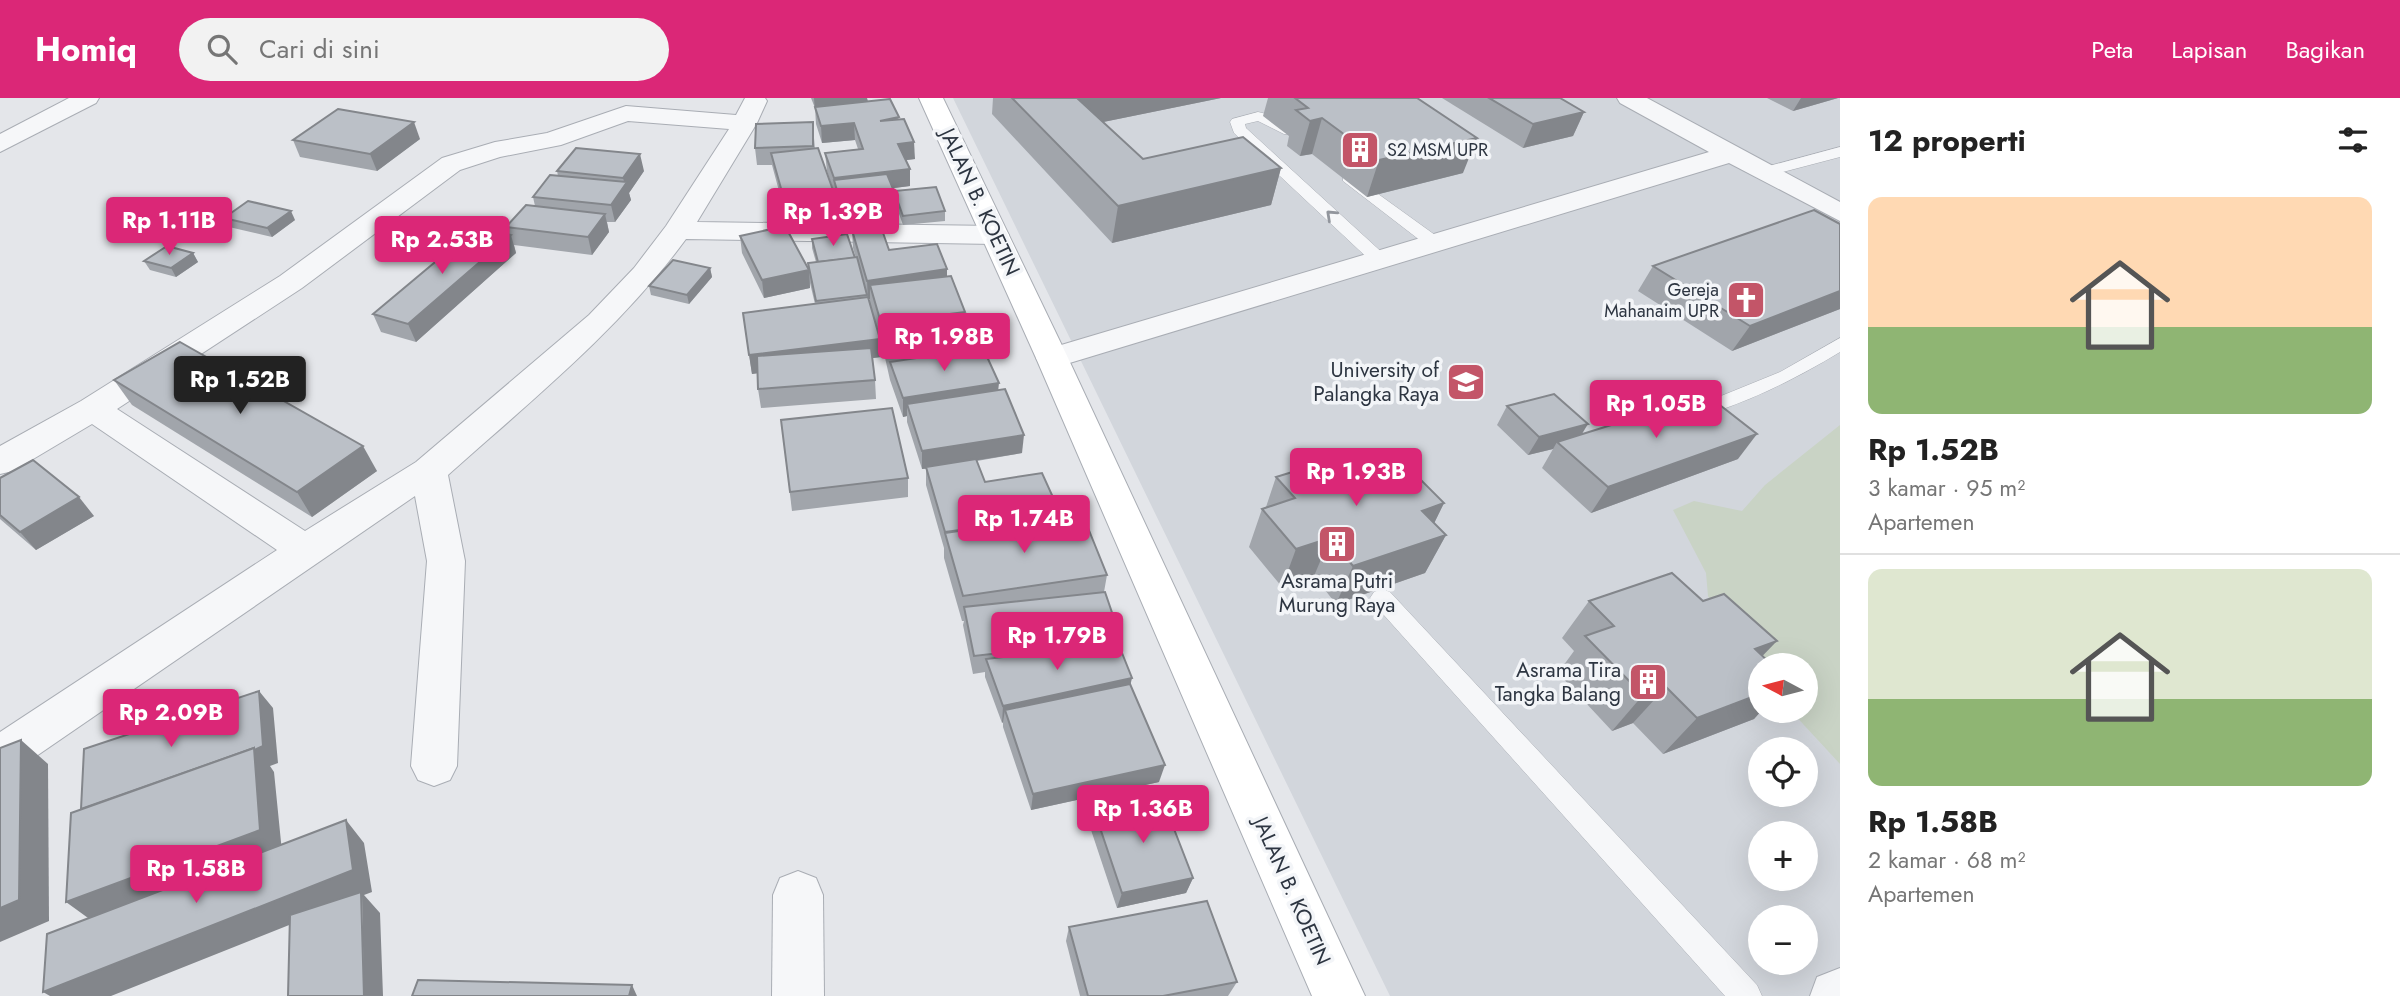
<!DOCTYPE html>
<html lang="id">
<meta charset="utf-8">
<style>
:root{--surface:#fff;--page:#f2f2f2;--text:#222;--muted:#767676;--line:#e0e0e0;--accent:#db2777}
body{margin:0;font-family:Jost,sans-serif;background:var(--page);color:var(--text);height:100vh;display:flex;flex-direction:column;font-size:26px;white-space:nowrap}
*{box-sizing:border-box;margin:0}
p{font-size:23px;color:var(--muted)}
.icon{flex:none;width:38px;height:38px;fill:none;stroke:currentColor;stroke-width:2;stroke-linecap:round;stroke-linejoin:round}
.map{position:relative;flex:1;overflow:hidden}
.drawer{display:flex;flex-direction:column;background:var(--surface);width:560px}
.drawer>*{flex:none}
.needle{width:46px;rotate:277deg}
.buttons{position:absolute;left:1748px;top:555px;display:grid;gap:14px}
.buttons a{display:grid;place-items:center;width:70px;height:70px;border-radius:50%;background:var(--surface);box-shadow:0 7px 28px #0002;font-size:35px}
.price{position:absolute;translate:-50% -60px;padding:0 16px;border-radius:7px;background:var(--accent);color:#fff;font-size:23px;line-height:46px;filter:drop-shadow(0 2px 4px #0008)}
.price::after{content:'';position:absolute;left:50%;top:42px;width:21px;height:16px;margin-left:-10px;background:inherit;clip-path:polygon(0 0,100% 0,50% 100%)}
.price.active{background:#222;color:#fff}
ul{padding:0;list-style:none}
li{display:grid;align-content:center;gap:14px;height:371px;padding:0 28px}
li+li{border-top:2px solid var(--line)}
li span{display:grid;place-items:center;height:217px;border-radius:14px;color:#555}
li>.icon{margin-inline-start:auto}
span .icon{width:126px;height:126px;fill:#fffc;stroke-width:1}
li b{font-size:30px}
h2{display:flex;justify-content:space-between;align-items:center;height:84px;padding:0 28px;font-size:30px}
header{display:flex;align-items:center;gap:42px;box-sizing:border-box;height:98px;padding:0 35px;background:var(--accent);color:#fff}
header strong{font-size:33px}
nav{display:flex;gap:38px;margin-inline-start:auto;font-size:24px}
.search{width:490px;height:63px;background:var(--page);display:flex;align-items:center;gap:18px;box-sizing:border-box;padding:0 24px;border-radius:38px;color:var(--muted);font-size:26px}
main{display:flex;flex:1;min-height:0}
.map>svg:first-child{display:block}
.built{fill:#d2d6dc;fill-rule:evenodd}
.green{fill:#c9d3c5}
.lines{fill:none;stroke-linecap:round;stroke-linejoin:round}
.lane-casing{stroke:#a9adb4;stroke-width:1}
.street-casing{stroke:#a9adb4;stroke-width:2}
.secondary-casing{stroke:#a9adb4;stroke-width:2}
.lane{fill:#f6f7f9;fill-rule:evenodd}
.street{fill:#f6f7f9;fill-rule:evenodd}
.secondary{fill:#fff;fill-rule:evenodd}
.wall{fill:#a1a5ab}
.shaded-wall{fill:#83868b}
.building{fill:#bbc0c7;stroke:#83868b;stroke-width:2}
.oneway{stroke:#92969d}
.labels{text-anchor:middle;stroke-width:7;stroke-linejoin:round;paint-order:stroke}
.far-poi-label{font-size:18px;fill:#2d3541;stroke:#f3f5f8;text-anchor:start}
.street-label{font-size:21px;fill:#2d3541;stroke:#f3f5f8}
.poi-label{font-size:21px;fill:#2d3541;stroke:#f3f5f8;text-anchor:end}
</style>
<header>
<strong>Homiq</strong>
<div class="search"><svg class="icon" aria-label="search" viewBox="0 0 24 24"><circle cx="10" cy="10" r="6"/><path d="M15 15l6 6"/></svg>Cari di sini</div>
<nav><a>Peta</a><a>Lapisan</a><a>Bagikan</a></nav>
</header>
<main>
<div class="map">
<svg width="1840" height="898" viewBox="0 0 1840 898">
<rect width="100%" height="100%" fill="#e4e6ea"/>
<path class="built" d="M 953,0 L 1840,0 L 1840,898 L 1390,898 ZM 1760,567 L 1806,567 L 1806,612 L 1760,612 ZM 1760,651 L 1806,651 L 1806,696 L 1760,696 ZM 1760,735 L 1806,735 L 1806,780 L 1760,780 ZM 1760,819 L 1806,819 L 1806,864 L 1760,864 Z"/>
<polygon class="green" points="1840,327 1840,666 1791,613 1806,612 1806,567 1760,567 1737,553 1708,498 1706,475 1673,412 1694,403 1742,413 1765,387"/>
<g class="lines">
<g class="lane-casing">
<g id="lane">
<polygon points="1258,14 1275,18 1296,33 1294,36 1284,36 1258,23 1245,26 1246,30 1387,159 1390,163 1387,167 1375,167 1234,35 1230,24 1232,21"/>
<polygon points="1840,49 1840,59 1764,79 1756,74 1758,71"/>
<polygon points="1349,75 1442,142 1445,146 1442,150 1430,150 1343,83 1343,77"/>
<path d="M 1840,240 L 1840,254 C 1792,283 1745,306 1691,321 L 1681,314 L 1684,309 L 1721,298 L 1780,274 Z"/>
<polygon points="1382,491 1390,494 1757,887 1762,898 1725,898 1374,506 1370,500 1374,494"/>
</g>
</g>
<g class="street-casing">
<g id="street">
<polygon points="69,0 99,0 96,5 0,54 0,36"/>
<path d="M 745,0 L 765,0 L 767,3 L 757,25 L 697,124 L 995,128 L 1005,131 L 1009,137 L 1005,143 L 995,146 L 686,141 C 619,232 532,302 448,377 L 465,463 L 457,668 L 450,682 L 434,688 L 418,682 L 411,668 L 427,463 L 415,398 L 16,672 L 0,678 L 0,634 L 277,452 L 92,326 L 13,373 L 0,376 L 0,348 L 81,303 L 280,178 L 442,60 L 495,44 L 547,35 L 626,8 L 736,17 ZM 628,23 L 729,31 L 666,128 L 634,170 L 589,217 L 416,364 L 305,433 L 117,311 L 302,190 L 460,72 L 500,59 L 561,47 Z"/>
<polygon points="1617,0 1647,0 1840,104 1840,123 1729,65 1063,267 1052,270 1041,267 1036,260 1041,253 1709,54 1620,5"/>
<polygon points="798,773 816,780 823,797 824,898 772,898 773,797 780,780"/>
<polygon points="1840,870 1840,898 1810,898 1817,879"/>
</g>
</g>
<g class="secondary-casing">
<polygon id="secondary" points="919,0 943,0 1068,260 1365,898 1312,898 1036,260"/>
</g>
<use href="#lane" class="lane"/>
<use href="#street" class="street"/>
<use href="#secondary" class="secondary"/>
</g>
<g class="wall">
<polygon points="811,0 867,0 868,3 899,21 915,61 906,62 910,88 893,90 894,95 945,113 945,123 903,127 898,113 898,121 844,127 835,97 827,73 825,55 858,51 855,42 822,45 816,26 815,10"/>
<polygon points="993,0 1221,0 1103,24 1143,61 1281,70 1271,107 1112,145 992,16"/>
<polygon points="1268,0 1417,0 1463,75 1367,99 1312,56 1300,58 1287,48 1289,38 1263,18"/>
<polygon points="1442,0 1560,0 1584,14 1573,38 1523,50"/>
<polygon points="1767,0 1838,0 1793,13"/>
<polygon points="814,40 815,51 835,113 786,119 772,67 757,67 755,50"/>
<polygon points="420,41 377,73 300,59 293,42"/>
<polygon points="557,73 644,73 629,95 631,102 615,124 607,124 609,134 592,157 514,147 516,155 416,244 381,234 373,216 509,136 506,129 535,108 533,99 558,78"/>
<polygon points="224,120 295,122 272,139 229,129"/>
<polygon points="1840,126 1840,211 1732,253 1638,193 1653,168"/>
<polygon points="852,132 889,152 947,178 964,232 957,233 962,253 998,292 1022,355 977,363 985,384 1061,418 1107,477 1104,494 1121,541 1119,548 1159,684 1031,712 1003,629 1003,624 1002,625 985,579 985,574 973,576 963,527 964,523 962,523 944,460 944,450 926,387 926,371 922,371 907,324 907,318 903,319 890,282 881,242 870,206 870,201 869,201 880,241 881,259 872,260 875,282 876,301 761,310 758,291 757,275 752,276 743,215 815,206 810,185 810,190 764,200 742,155 740,138 808,172 808,165 816,164 812,150 812,141 856,160 853,150"/>
<polygon points="193,155 198,164 176,179 150,172 144,163"/>
<polygon points="710,170 712,179 689,206 651,197 649,188"/>
<polygon points="114,282 377,373 312,419 132,307"/>
<polygon points="1507,308 1582,336 1738,361 1591,415 1542,370 1553,351 1528,357 1497,327"/>
<polygon points="781,322 908,380 908,399 792,413"/>
<polygon points="1383,372 1444,405 1434,425 1446,437 1425,475 1336,506 1314,478 1282,489 1249,449 1262,411 1266,409 1276,379"/>
<polygon points="0,380 94,418 36,452 0,421"/>
<polygon points="1589,503 1763,558 1760,612 1762,612 1754,621 1663,656 1633,625 1612,633 1558,575 1574,553 1562,540"/>
<polygon points="1094,712 1193,780 1186,795 1117,810 1090,729"/>
<polygon points="1069,829 1237,884 1228,898 1080,898 1066,843"/>
</g>
<g class="shaded-wall">
<polygon points="814,0 867,0 868,8 815,13"/>
<polygon points="1073,0 1221,0 1069,31"/>
<polygon points="1801,0 1838,0 1793,13"/>
<polygon points="1584,14 1573,38 1523,50 1533,26"/>
<polygon points="1322,20 1312,56 1300,58 1310,23"/>
<polygon points="414,24 420,41 377,73 370,56"/>
<polygon points="854,25 855,42 822,45 821,28"/>
<polygon points="1477,40 1463,75 1367,99 1379,62"/>
<polygon points="914,44 915,61 899,63 898,46"/>
<polygon points="640,56 644,73 629,95 631,102 615,124 611,107 625,87 623,80"/>
<polygon points="1281,70 1271,107 1112,145 1118,108"/>
<polygon points="910,71 910,88 839,97 834,83 834,80"/>
<polygon points="834,95 835,113 786,119 784,101"/>
<polygon points="898,103 898,121 844,127 842,110"/>
<polygon points="291,113 295,122 272,139 267,130"/>
<polygon points="605,116 609,134 592,157 588,139"/>
<polygon points="511,137 516,155 416,244 408,226"/>
<polygon points="193,155 198,164 176,179 171,170"/>
<polygon points="710,170 712,179 689,206 687,197"/>
<polygon points="947,171 947,189 870,187 870,201 868,201 867,183"/>
<polygon points="809,172 810,190 764,200 762,182"/>
<polygon points="1840,193 1840,211 1732,253 1750,228"/>
<polygon points="965,214 964,232 885,243 881,229 881,225"/>
<polygon points="880,241 881,259 752,276 749,257"/>
<polygon points="999,285 997,303 907,306 907,318 903,319 903,300"/>
<polygon points="1588,326 1577,344 1557,344 1553,351 1528,357 1539,339"/>
<polygon points="1757,336 1738,361 1591,415 1608,389"/>
<polygon points="1024,337 1022,355 922,371 922,353"/>
<polygon points="363,348 377,373 312,419 297,394"/>
<polygon points="79,399 94,418 36,452 20,434"/>
<polygon points="1444,405 1425,444 1422,413"/>
<polygon points="1446,437 1425,475 1336,506 1353,468"/>
<polygon points="1330,440 1314,478 1282,489 1296,451"/>
<polygon points="1777,543 1741,580 1755,551"/>
<polygon points="1132,580 1128,597 1005,612 1003,624 1002,625 1003,608"/>
<polygon points="1666,589 1633,625 1612,633 1643,597"/>
<polygon points="259,593 273,610 278,665 270,668 274,674 282,754 95,825 66,804 100,728"/>
<polygon points="1760,596 1760,612 1762,612 1754,621 1663,656 1697,620"/>
<polygon points="21,642 48,666 49,823 0,844 0,810"/>
<polygon points="1165,667 1159,684 1031,712 1033,696"/>
<polygon points="346,722 364,745 372,794 364,797 380,815 383,898 364,898 362,798 111,898 50,898 43,894"/>
<polygon points="1193,780 1186,795 1117,810 1122,795"/>
<polygon points="632,887 637,898 629,898"/>
</g>
<g class="building">
<polygon points="1012,0 1077,0 1143,61 1243,39 1281,70 1118,108"/>
<polygon points="1295,0 1417,0 1477,40 1379,62 1322,20 1310,23 1296,12 1308,10"/>
<polygon points="1489,0 1560,0 1584,14 1533,26"/>
<polygon points="890,1 899,19 880,23 904,21 914,44 898,46 910,71 834,80 825,55 863,51 854,25 821,28 815,9"/>
<polygon points="338,11 414,24 370,56 293,42"/>
<polygon points="813,24 813,48 755,50 756,26"/>
<polygon points="576,50 640,56 623,80 557,73"/>
<polygon points="818,50 834,95 784,101 771,55"/>
<polygon points="887,76 898,103 842,110 834,82"/>
<polygon points="550,77 627,84 611,107 533,99"/>
<polygon points="936,89 945,113 903,118 894,93"/>
<polygon points="248,103 291,113 267,130 224,120"/>
<polygon points="526,107 605,116 588,139 506,129"/>
<polygon points="1814,112 1840,126 1840,193 1750,228 1653,168"/>
<polygon points="785,128 809,172 762,182 740,138"/>
<polygon points="477,129 511,137 408,226 373,216"/>
<polygon points="881,129 889,152 937,146 947,171 867,183 852,132"/>
<polygon points="847,136 855,160 818,164 812,141"/>
<polygon points="167,148 193,155 171,170 144,163"/>
<polygon points="857,159 867,197 816,203 808,165"/>
<polygon points="673,162 710,170 687,197 649,188"/>
<polygon points="951,178 965,214 881,225 870,187"/>
<polygon points="868,199 880,241 749,257 743,215"/>
<polygon points="952,220 962,251 889,260 881,228"/>
<polygon points="180,244 363,348 297,394 114,282"/>
<polygon points="871,250 875,282 758,291 757,258"/>
<polygon points="983,250 999,285 903,300 890,264"/>
<polygon points="1005,291 1024,337 922,353 907,306"/>
<polygon points="1554,296 1588,326 1539,339 1507,308"/>
<polygon points="1707,297 1757,336 1608,389 1557,344"/>
<polygon points="892,310 908,380 790,394 781,322"/>
<polygon points="1364,352 1383,372 1405,366 1444,405 1422,413 1446,437 1353,468 1330,440 1296,451 1262,411 1295,400 1276,379"/>
<polygon points="976,361 985,384 1042,375 1061,417 1013,425 945,434 926,369"/>
<polygon points="33,362 79,399 20,434 0,417 0,380"/>
<polygon points="1082,415 1107,477 963,498 945,435"/>
<polygon points="1672,475 1703,503 1724,496 1777,543 1755,551 1772,567 1760,567 1760,596 1697,620 1666,589 1643,597 1585,538 1614,528 1589,503"/>
<polygon points="1105,494 1121,541 974,558 964,509"/>
<polygon points="1118,545 1132,580 1003,608 986,561"/>
<polygon points="1130,586 1165,667 1033,696 1005,612"/>
<polygon points="259,593 263,648 254,652 254,650 81,711 84,651"/>
<polygon points="21,642 19,802 0,810 0,650"/>
<polygon points="254,650 260,732 66,804 71,715"/>
<polygon points="1162,700 1193,780 1122,795 1094,712"/>
<polygon points="346,722 353,772 43,894 47,836"/>
<polygon points="361,794 364,898 288,898 290,817"/>
<polygon points="1207,803 1237,884 1163,898 1088,898 1069,829"/>
<polygon points="418,882 632,887 629,898 412,898"/>
</g>
<defs><path id="oneway-chevron" d="M-2-3.5L2.5 0L-2 3.5" fill="none" stroke-width="1.6" stroke-linecap="round" stroke-linejoin="round" transform="scale(1.75)"/></defs>
<use class="oneway" href="#oneway-chevron" transform="translate(1331 117) rotate(-137)"/>
<defs>
<g id="building-square" transform="scale(2.0125)"><rect x="-9" y="-9" width="18" height="18" rx="4" fill="#c35568" stroke="#f3f5f8"/><path d="M-4-6H4V6H1V3H-1V6H-4ZM-2.5-4.3h1.7v1.8h-1.7ZM.8-4.3h1.7v1.8H.8ZM-2.5-1h1.7V.8h-1.7ZM.8-1h1.7V.8H.8Z" fill="#fff"/></g>
<g id="church-square" transform="scale(2.0125)"><rect x="-9" y="-9" width="18" height="18" rx="4" fill="#c35568" stroke="#f3f5f8"/><path d="M-1.2-6h2.4v3.5h3.3v2.4h-3.3V6h-2.4V-.1h-3.3v-2.4h3.3Z" fill="#fff"/></g>
<g id="university-square" transform="scale(2.0125)"><rect x="-9" y="-9" width="18" height="18" rx="4" fill="#c35568" stroke="#f3f5f8"/><path d="M0-5L7-2L0 1L-7-2ZM-4 1L0 2.5L4 1V4Q0 6-4 4Z" fill="#fff"/></g>
</defs>
<g fill-rule="evenodd">
<use href="#building-square" x="1360" y="52"/>
<use href="#church-square" x="1746" y="202"/>
<use href="#university-square" x="1466" y="284"/>
<use href="#building-square" x="1337" y="446"/>
<use href="#building-square" x="1648" y="584"/>
</g>
<g class="labels">
<g class="far-poi-label">
<text x="1387" y="58">S2 MSM UPR</text>
<text x="1719" y="198" text-anchor="end">Gereja<tspan x="1719" dy="21">Mahanaim UPR</tspan></text>
</g>
<g class="street-label">
<text transform="translate(980 104) rotate(65)" y="7">JALAN B. KOETIN</text>
<text transform="translate(1292 793) rotate(66)" y="7">JALAN B. KOETIN</text>
</g>
<g class="poi-label">
<text x="1439" y="279">University of<tspan x="1439" dy="24">Palangka Raya</tspan></text>
<text x="1337" y="490" text-anchor="middle">Asrama Putri<tspan x="1337" dy="24">Murung Raya</tspan></text>
<text x="1621" y="579">Asrama Tira<tspan x="1621" dy="24">Tangka Balang</tspan></text>
</g>
</g>
</svg>
<div class="buttons">
<a><svg class="needle" viewBox="-14 -14 28 28"><path d="M0-13l5 13h-10z" fill="#e53935"/><path d="M0 13l5-13h-10z" fill="#767676"/></svg></a>
<a><svg class="icon" aria-label="locate" viewBox="0 0 24 24"><circle cx="12" cy="12" r="6"/><path d="M12 2v4M12 18v4M2 12h4M18 12h4"/></svg></a>
<a>+</a>
<a>−</a>
</div>
<b class="price" style="left:833px;top:150px">Rp 1.39B</b>
<b class="price" style="left:169px;top:159px">Rp 1.11B</b>
<b class="price" style="left:442px;top:178px">Rp 2.53B</b>
<b class="price" style="left:944px;top:275px">Rp 1.98B</b>
<b class="price active" style="left:240px;top:318px">Rp 1.52B</b>
<b class="price" style="left:1656px;top:342px">Rp 1.05B</b>
<b class="price" style="left:1356px;top:410px">Rp 1.93B</b>
<b class="price" style="left:1024px;top:457px">Rp 1.74B</b>
<b class="price" style="left:1057px;top:574px">Rp 1.79B</b>
<b class="price" style="left:171px;top:651px">Rp 2.09B</b>
<b class="price" style="left:1143px;top:747px">Rp 1.36B</b>
<b class="price" style="left:196px;top:807px">Rp 1.58B</b>
</div>
<section class="drawer">
<h2>12 properti<svg class="icon" aria-label="filters" viewBox="0 0 24 24"><path d="M4 7h16M4 17h16"/><circle cx="9" cy="7" r="2"/><circle cx="15" cy="17" r="2"/></svg></h2>
<ul>
<li><span style="background:linear-gradient(#ffd9b3 60%,#8fb573 0)"><svg class="icon" aria-label="home" viewBox="0 0 24 24"><path d="M3 11l9-7 9 7M6 9v11h12V9"/></svg></span><div><b>Rp 1.52B</b><p>3 kamar · 95 m²</p><p>Apartemen</p></div></li>
<li><span style="background:linear-gradient(#dfe7d0 60%,#8fb573 0)"><svg class="icon" aria-label="home" viewBox="0 0 24 24"><path d="M3 11l9-7 9 7M6 9v11h12V9"/></svg></span><div><b>Rp 1.58B</b><p>2 kamar · 68 m²</p><p>Apartemen</p></div></li>
</ul>
</section>
</main>
